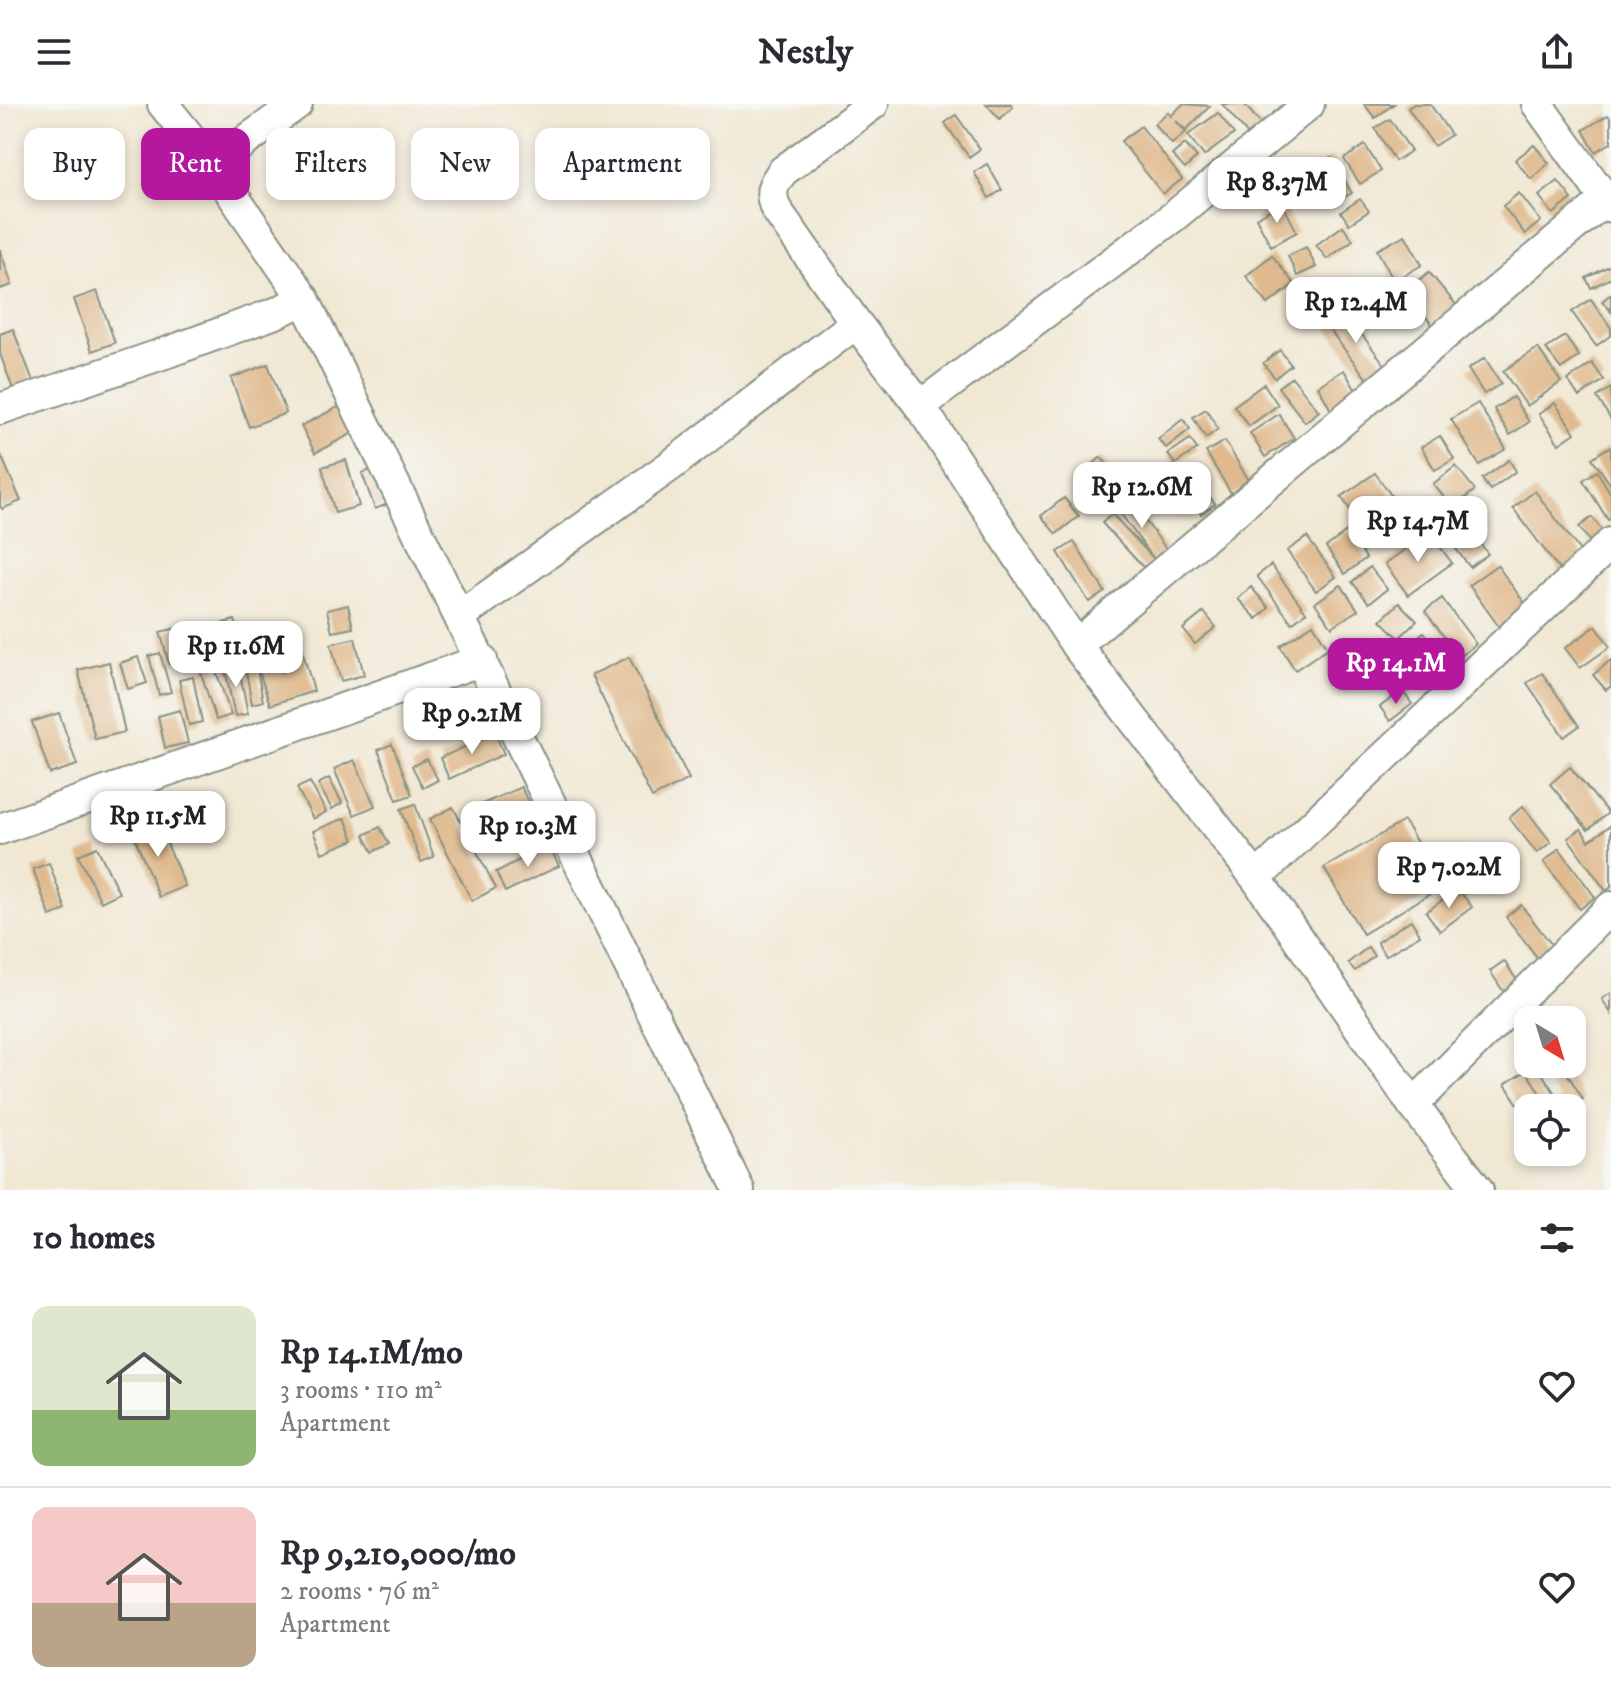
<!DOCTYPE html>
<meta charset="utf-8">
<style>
:root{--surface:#fff;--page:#f2f2f3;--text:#2b2b33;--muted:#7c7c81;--line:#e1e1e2;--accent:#b5179e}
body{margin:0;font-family:"IM FELL DW Pica",serif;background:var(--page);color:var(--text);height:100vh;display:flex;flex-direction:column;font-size:30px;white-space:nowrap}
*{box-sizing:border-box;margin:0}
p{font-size:26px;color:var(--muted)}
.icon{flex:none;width:44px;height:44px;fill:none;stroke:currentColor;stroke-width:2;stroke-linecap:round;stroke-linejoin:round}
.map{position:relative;height:1086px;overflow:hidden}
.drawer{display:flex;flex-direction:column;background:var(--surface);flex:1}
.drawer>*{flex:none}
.top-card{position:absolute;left:24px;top:24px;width:800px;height:72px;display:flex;gap:16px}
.needle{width:52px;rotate:142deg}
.fabs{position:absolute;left:1514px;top:902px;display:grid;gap:16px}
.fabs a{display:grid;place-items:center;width:72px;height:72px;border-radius:16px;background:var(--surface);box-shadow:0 4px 12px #0003;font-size:40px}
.price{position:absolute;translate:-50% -68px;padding:0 18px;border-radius:16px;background:#fff;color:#222;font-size:26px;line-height:52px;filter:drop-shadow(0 2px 4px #0008)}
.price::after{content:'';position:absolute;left:50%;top:48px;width:24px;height:18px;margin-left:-12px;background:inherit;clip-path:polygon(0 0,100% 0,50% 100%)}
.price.selected{background:var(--accent);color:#fff}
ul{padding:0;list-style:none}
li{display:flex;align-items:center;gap:24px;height:200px;padding:0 32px}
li+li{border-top:2px solid var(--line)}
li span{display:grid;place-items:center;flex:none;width:224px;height:160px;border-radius:16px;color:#555}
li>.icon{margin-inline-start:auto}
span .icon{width:96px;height:96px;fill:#fffc;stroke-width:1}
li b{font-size:34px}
h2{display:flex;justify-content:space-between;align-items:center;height:96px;padding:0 32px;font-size:34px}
.pill{padding:0 28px;border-radius:16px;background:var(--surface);box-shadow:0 4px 12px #0003;font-size:28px;line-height:72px}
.pill.selected{background:var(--accent);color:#fff}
header{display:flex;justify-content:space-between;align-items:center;height:104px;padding:0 32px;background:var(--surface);font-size:36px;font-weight:700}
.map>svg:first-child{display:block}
.building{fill:#e0ba8e}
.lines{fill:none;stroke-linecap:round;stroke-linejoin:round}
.street-casing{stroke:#889284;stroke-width:34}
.street{stroke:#fff;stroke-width:30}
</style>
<header><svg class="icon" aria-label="menu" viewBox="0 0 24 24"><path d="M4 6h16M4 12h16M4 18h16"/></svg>Nestly<svg class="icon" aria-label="share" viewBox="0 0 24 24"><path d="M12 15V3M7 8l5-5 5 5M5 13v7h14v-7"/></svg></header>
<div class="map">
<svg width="1611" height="1086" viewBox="0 0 1611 1086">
<rect width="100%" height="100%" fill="#f6f6f2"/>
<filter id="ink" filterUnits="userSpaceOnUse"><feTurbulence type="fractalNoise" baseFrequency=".0125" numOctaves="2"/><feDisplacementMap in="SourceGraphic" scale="16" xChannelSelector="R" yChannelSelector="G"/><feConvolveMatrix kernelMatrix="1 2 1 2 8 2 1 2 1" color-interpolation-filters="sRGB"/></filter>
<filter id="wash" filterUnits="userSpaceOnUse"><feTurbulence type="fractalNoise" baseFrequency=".006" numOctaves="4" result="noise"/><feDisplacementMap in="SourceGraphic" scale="32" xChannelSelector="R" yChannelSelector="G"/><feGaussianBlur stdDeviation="1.8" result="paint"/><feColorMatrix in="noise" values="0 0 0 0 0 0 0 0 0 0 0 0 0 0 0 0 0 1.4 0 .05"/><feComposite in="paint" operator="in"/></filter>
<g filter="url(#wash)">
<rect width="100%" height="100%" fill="#f1e8d4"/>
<g id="blocks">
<g class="building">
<polygon points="986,0 1011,0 1013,3 1000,15"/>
<polygon points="1183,0 1210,2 1186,26 1176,17 1186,28 1172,40 1154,20 1168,8 1171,12"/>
<polygon points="1222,0 1244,0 1268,28 1255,39"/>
<polygon points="1364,0 1394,0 1375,14"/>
<polygon points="1414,0 1430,0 1451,31 1434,42 1408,4"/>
<polygon points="1218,9 1234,30 1204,52 1188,31"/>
<polygon points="956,11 980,45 969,53 945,19"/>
<polygon points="1608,11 1611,16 1611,39 1595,48 1583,26"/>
<polygon points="1390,15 1411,47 1395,57 1375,24"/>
<polygon points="1141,22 1182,75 1163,90 1121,37"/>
<polygon points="1185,40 1197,53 1185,65 1172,51"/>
<polygon points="1365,41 1381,67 1360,80 1344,55"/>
<polygon points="1534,41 1549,59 1531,75 1515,56"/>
<polygon points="1331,54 1352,89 1329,102 1308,68"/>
<polygon points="987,60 1002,86 989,94 974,68"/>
<polygon points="1558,77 1572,95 1553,110 1539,92"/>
<polygon points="1519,89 1541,117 1525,130 1503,102"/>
<polygon points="1360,95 1369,107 1349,120 1341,108"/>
<polygon points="1282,99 1297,128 1271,142 1256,114"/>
<polygon points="1343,122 1353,136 1327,155 1316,141"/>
<polygon points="1405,131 1422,161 1394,177 1377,146"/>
<polygon points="1306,143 1316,163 1297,172 1288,152"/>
<polygon points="0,145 12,181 0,185"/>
<polygon points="1272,151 1294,180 1268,200 1246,172"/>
<polygon points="1611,161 1611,174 1591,184 1586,174"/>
<polygon points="1429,168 1458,203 1434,223 1405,187"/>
<polygon points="97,187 115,239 92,247 74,195"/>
<polygon points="1611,190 1611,208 1602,197"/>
<polygon points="1591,195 1611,224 1611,231 1596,242 1572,208"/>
<polygon points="1344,207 1385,261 1367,275 1326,221"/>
<polygon points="13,225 35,282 15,290 0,250 0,230"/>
<polygon points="1565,232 1579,252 1561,265 1546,245"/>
<polygon points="1538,244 1561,278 1527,302 1503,267"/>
<polygon points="1280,246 1291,261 1275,274 1263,259"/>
<polygon points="1485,254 1501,280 1484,290 1468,265"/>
<polygon points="1592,259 1604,276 1579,293 1568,276"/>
<polygon points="268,260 286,309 249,323 231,274"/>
<polygon points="1344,266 1359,292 1332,308 1318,282"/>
<polygon points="1292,273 1319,307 1305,318 1278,283"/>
<polygon points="1264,280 1278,301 1249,322 1234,302"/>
<polygon points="1611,284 1611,316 1597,293"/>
<polygon points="1513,293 1529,318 1510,331 1494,305"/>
<polygon points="1478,299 1506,345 1479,361 1451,315"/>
<polygon points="1555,299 1575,329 1559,340 1539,310"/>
<polygon points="340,302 353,329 315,349 301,322"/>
<polygon points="1206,305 1218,325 1206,334 1193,313"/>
<polygon points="1279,310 1294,334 1265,353 1250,329"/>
<polygon points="1183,315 1190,325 1166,344 1158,335"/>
<polygon points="1440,332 1454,355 1435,366 1421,343"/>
<polygon points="1190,335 1197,345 1175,360 1168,350"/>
<polygon points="1225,337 1251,380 1232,391 1206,348"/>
<polygon points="1609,343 1611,346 1611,381 1592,354"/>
<polygon points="0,349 21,397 2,405 0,401"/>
<polygon points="1101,353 1116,371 1089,393 1075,376"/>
<polygon points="346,356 359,402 335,409 322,363"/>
<polygon points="1509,356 1516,367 1490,386 1482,375"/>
<polygon points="1456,362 1475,386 1453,404 1433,380"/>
<polygon points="376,364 388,400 375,405 362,369"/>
<polygon points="1597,367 1611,390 1611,414 1608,416 1583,376"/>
<polygon points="1191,368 1215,400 1201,410 1177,378"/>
<polygon points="1375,369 1396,398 1363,423 1341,393"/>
<polygon points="1535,387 1583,451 1561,468 1513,404"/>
<polygon points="1064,394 1079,412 1056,430 1041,412"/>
<polygon points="1131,397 1167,446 1154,455 1118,406"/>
<polygon points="1112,410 1154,455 1144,464 1102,419"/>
<polygon points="1592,413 1607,433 1594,443 1579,423"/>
<polygon points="1348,427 1366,454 1345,470 1326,443"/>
<polygon points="1429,428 1452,459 1408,491 1385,460"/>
<polygon points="1474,431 1488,450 1470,463 1456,445"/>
<polygon points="1307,433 1336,473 1316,487 1287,447"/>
<polygon points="1074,438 1105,488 1089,498 1058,448"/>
<polygon points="1271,461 1306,508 1292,519 1257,472"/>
<polygon points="1497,461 1528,504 1500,524 1469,481"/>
<polygon points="1370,463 1387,485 1369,499 1352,478"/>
<polygon points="1341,481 1358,506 1332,523 1315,499"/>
<polygon points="1251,483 1269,504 1257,515 1238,495"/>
<polygon points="1442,494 1476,540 1459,553 1425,507"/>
<polygon points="1399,499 1417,517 1399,534 1381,516"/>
<polygon points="348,501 353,524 332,528 327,506"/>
<polygon points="1204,508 1216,523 1195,540 1183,525"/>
<polygon points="235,516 242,544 230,547 223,519"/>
<polygon points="293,520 298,535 289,538 284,522"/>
<polygon points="1313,520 1328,544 1295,566 1280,542"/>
<polygon points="1596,522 1610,543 1580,564 1565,544"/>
<polygon points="177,524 186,556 169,560 160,528"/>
<polygon points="1424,528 1447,558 1422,577 1400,546"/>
<polygon points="355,534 364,571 341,577 331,540"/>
<polygon points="302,546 314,587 270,601 258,564 278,557 283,569 279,554"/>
<polygon points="160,549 171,588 159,591 149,552"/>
<polygon points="138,553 147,579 128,585 120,559"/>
<polygon points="629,553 689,675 652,694 591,571"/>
<polygon points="1611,556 1611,582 1606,586 1593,571"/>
<polygon points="109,558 125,628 95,635 78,566"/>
<polygon points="238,559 248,610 235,612 224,561"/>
<polygon points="214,561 231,611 216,616 200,566"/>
<polygon points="257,565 263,597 252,600 246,567"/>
<polygon points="1542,569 1579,622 1564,633 1527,579"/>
<polygon points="193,573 202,618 189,621 179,576"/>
<polygon points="1402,586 1412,600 1390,617 1380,603"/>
<polygon points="180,606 188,639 165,644 158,612"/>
<polygon points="59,609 77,661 50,670 32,618"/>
<polygon points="495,629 504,650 449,675 440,654"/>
<polygon points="392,640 412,691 397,696 378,646"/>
<polygon points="427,655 438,676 423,684 412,662"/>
<polygon points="354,656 375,702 354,711 334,665"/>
<polygon points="1570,663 1608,709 1588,726 1550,680"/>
<polygon points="329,674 342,699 332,705 318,680"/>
<polygon points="310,678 326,708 313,715 297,684"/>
<polygon points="521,683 535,712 478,737 464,708"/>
<polygon points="415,700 434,753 421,758 401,705"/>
<polygon points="1523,702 1551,738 1537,749 1509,714"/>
<polygon points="453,703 496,784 472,797 430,715"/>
<polygon points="345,714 354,736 322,749 313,727"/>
<polygon points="157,716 185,782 159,793 132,727"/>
<polygon points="1404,717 1443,782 1363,830 1324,764"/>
<polygon points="1611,721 1611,783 1606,787 1568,734 1581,725 1589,737"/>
<polygon points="380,723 389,740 373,748 364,731"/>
<polygon points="549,741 559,762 505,788 496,768"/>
<polygon points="97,743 119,789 101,798 78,751"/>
<polygon points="1559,744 1595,793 1580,805 1544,758"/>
<polygon points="49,759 66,806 50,812 33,765"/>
<polygon points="1493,762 1501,775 1488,783 1480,770"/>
<polygon points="1458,785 1472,803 1440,827 1426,808"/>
<polygon points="1521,801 1555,845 1540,857 1506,813"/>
<polygon points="1411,816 1420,831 1385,852 1377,838"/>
<polygon points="1368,843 1374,852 1355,867 1348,859"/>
<polygon points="1504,857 1518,878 1503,887 1490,867"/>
<polygon points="1611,889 1611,909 1602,895"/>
<polygon points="1536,960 1561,960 1583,995 1564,1004"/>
<polygon points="1526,967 1549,1004 1528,1004 1528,1016 1505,980"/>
</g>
</g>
</g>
<g filter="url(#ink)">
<use href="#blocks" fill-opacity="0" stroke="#889284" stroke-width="2"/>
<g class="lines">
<g class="street-casing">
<g id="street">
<polyline points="163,0 212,61 304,195 739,1086"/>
<path d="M 873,0 L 783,67 C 772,81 769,88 776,105 L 856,219 L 920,302 L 1076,541 L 1256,774 L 1413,1001 L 1478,1086"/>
<polyline points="1537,0 1611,103"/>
<polyline points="212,61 297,0"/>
<polyline points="920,302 1173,113 1309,0"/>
<polyline points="0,305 171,247 278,208 304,195"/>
<polyline points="460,512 670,362 856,219"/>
<polyline points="1076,541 1611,91"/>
<polyline points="0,725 482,556"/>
<polyline points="1256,774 1611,439"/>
<polyline points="1413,1001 1611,803"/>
</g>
</g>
<use href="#street" class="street"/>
</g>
</g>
</svg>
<div class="fabs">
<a><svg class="needle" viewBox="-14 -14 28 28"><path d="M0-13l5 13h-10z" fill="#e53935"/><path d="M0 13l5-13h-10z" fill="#7c7c81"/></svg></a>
<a><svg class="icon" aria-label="locate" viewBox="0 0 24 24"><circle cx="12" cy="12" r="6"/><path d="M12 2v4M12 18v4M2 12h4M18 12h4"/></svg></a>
</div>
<b class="price" style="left:1277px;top:121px">Rp 8.37M</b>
<b class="price" style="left:1356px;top:241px">Rp 12.4M</b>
<b class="price" style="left:1142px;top:426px">Rp 12.6M</b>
<b class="price" style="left:1418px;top:460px">Rp 14.7M</b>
<b class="price" style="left:236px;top:585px">Rp 11.6M</b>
<b class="price selected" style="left:1396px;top:602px">Rp 14.1M</b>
<b class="price" style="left:472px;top:652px">Rp 9.21M</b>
<b class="price" style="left:158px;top:755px">Rp 11.5M</b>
<b class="price" style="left:528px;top:765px">Rp 10.3M</b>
<b class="price" style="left:1449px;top:806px">Rp 7.02M</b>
<div class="top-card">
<a class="pill">Buy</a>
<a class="pill selected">Rent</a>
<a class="pill">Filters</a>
<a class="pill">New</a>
<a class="pill">Apartment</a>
</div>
</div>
<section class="drawer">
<h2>10 homes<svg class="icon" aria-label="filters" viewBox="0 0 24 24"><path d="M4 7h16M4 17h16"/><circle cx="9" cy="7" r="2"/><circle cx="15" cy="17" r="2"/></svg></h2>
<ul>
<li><span style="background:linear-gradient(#dfe7d0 65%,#8fb573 0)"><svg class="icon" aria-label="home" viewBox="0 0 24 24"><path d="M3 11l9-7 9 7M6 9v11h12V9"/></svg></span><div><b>Rp 14.1M/mo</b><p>3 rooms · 110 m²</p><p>Apartment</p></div><svg class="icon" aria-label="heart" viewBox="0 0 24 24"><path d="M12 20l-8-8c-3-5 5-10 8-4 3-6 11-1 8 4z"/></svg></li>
<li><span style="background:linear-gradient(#f6c9c9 60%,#b9a48a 0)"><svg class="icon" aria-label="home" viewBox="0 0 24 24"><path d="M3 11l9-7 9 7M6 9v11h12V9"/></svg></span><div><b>Rp 9,210,000/mo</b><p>2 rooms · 76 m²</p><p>Apartment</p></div><svg class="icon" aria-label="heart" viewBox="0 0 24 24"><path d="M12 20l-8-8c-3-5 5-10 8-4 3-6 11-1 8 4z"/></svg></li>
</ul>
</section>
